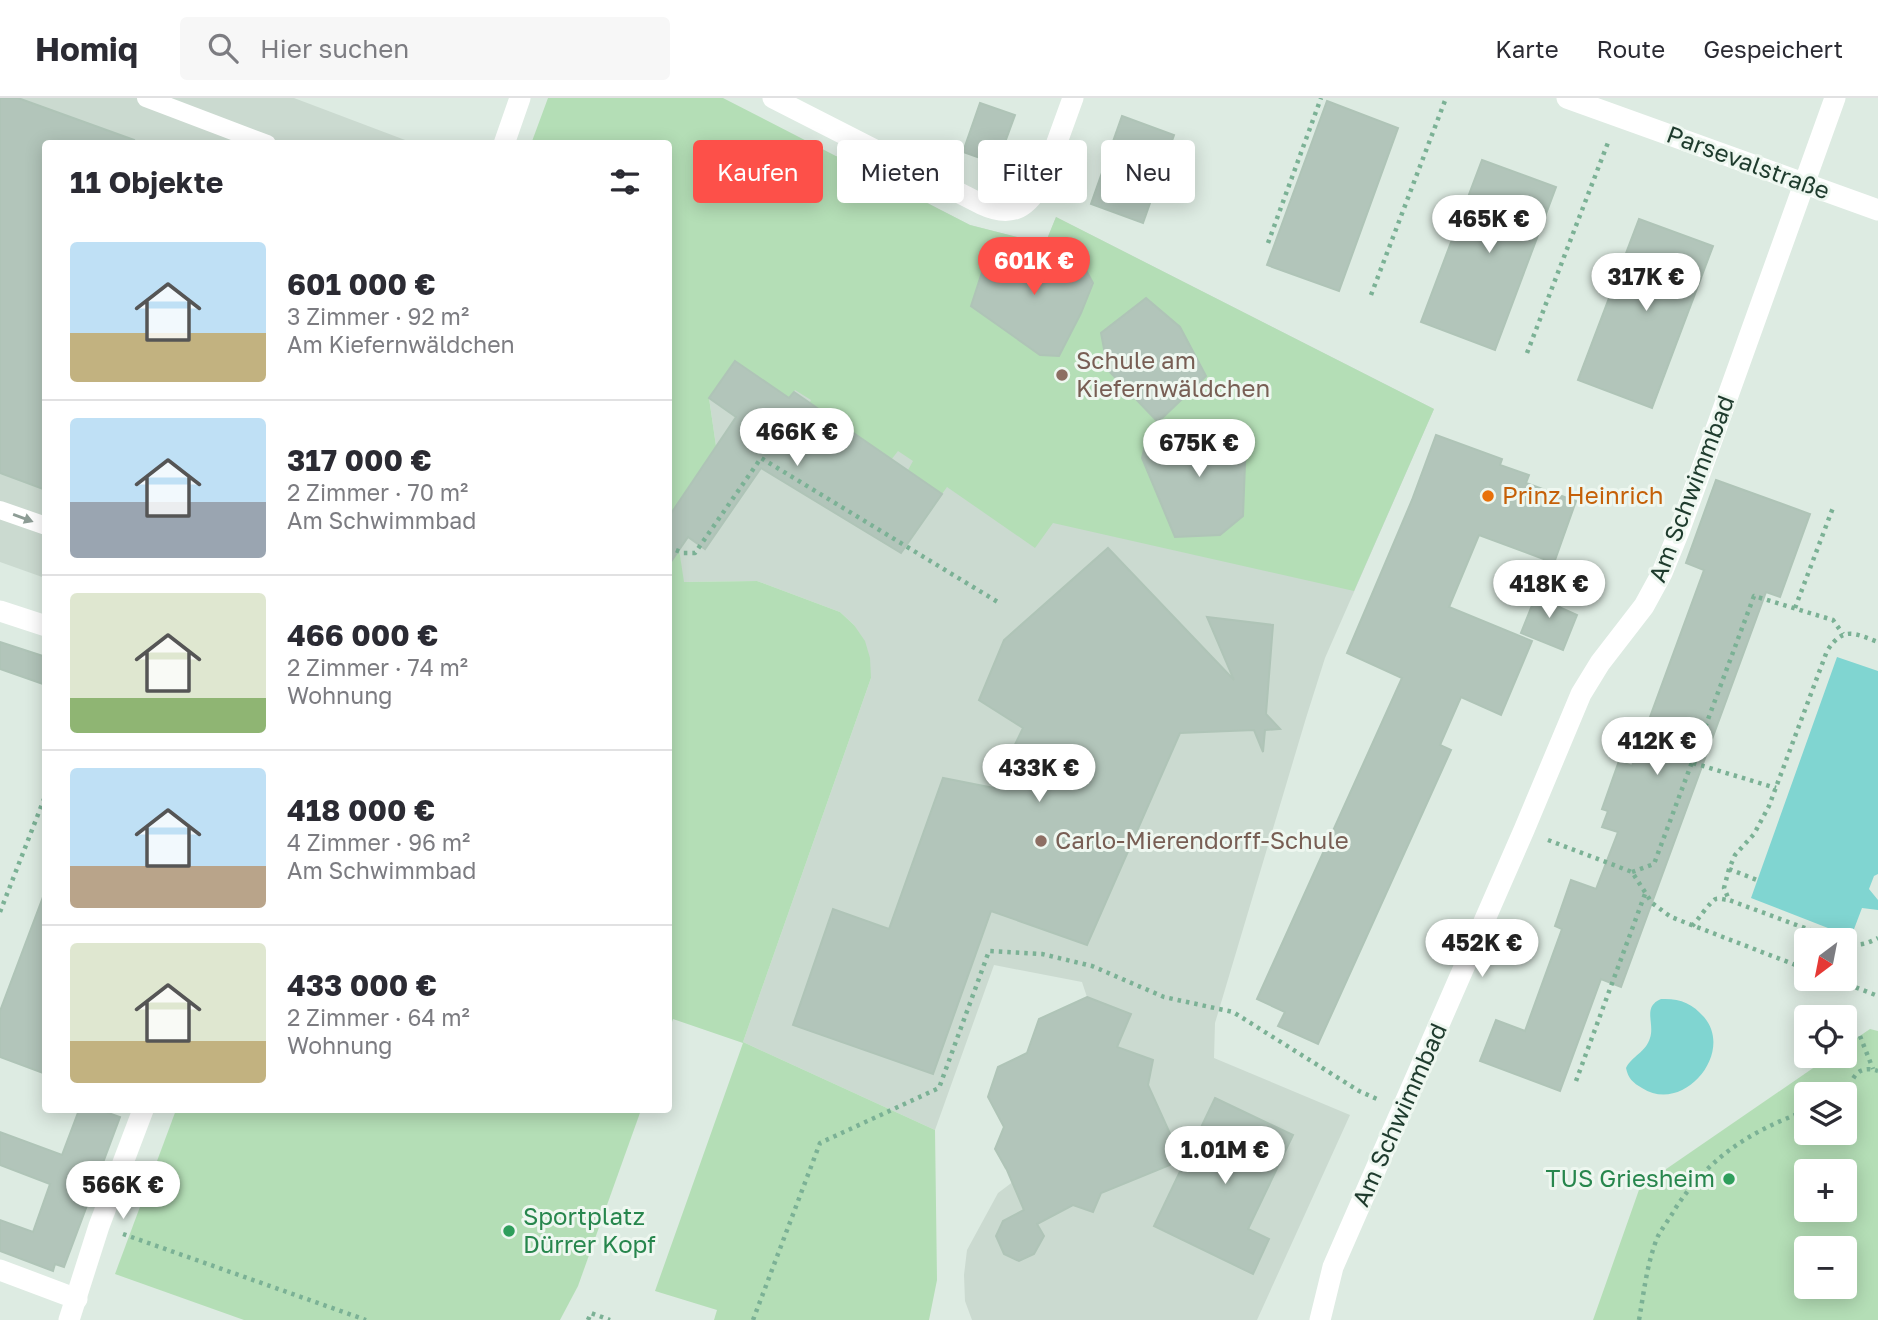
<!DOCTYPE html>
<html lang="de">
<meta charset="utf-8">
<style>
:root{--surface:#fff;--page:#f7f7f7;--text:#2b2b33;--muted:#7c7c81;--line:#e1e1e2;--accent:#fd5049}
body{margin:0;font-family:"Golos Text",sans-serif;background:var(--page);color:var(--text);height:100vh;display:flex;flex-direction:column;font-size:26px;white-space:nowrap}
*{box-sizing:border-box;margin:0}
p{font-size:23px;color:var(--muted)}
.icon{flex:none;width:38px;height:38px;fill:none;stroke:currentColor;stroke-width:2;stroke-linecap:round;stroke-linejoin:round}
.map{position:relative;flex:1;overflow:hidden}
.drawer{position:absolute;left:42px;top:42px;width:630px;height:973px;display:flex;flex-direction:column;background:var(--surface);border-radius:7px;box-shadow:0 4px 18px #0003}
.drawer>*{flex:none}
.guide{position:absolute;left:693px;top:42px;width:665px;height:63px;display:flex;gap:14px}
.needle{width:46px;rotate:212deg}
.buttons{position:absolute;left:1794px;top:830px;display:grid;gap:14px}
.buttons a{display:grid;place-items:center;width:63px;height:63px;border-radius:7px;background:var(--surface);box-shadow:0 4px 18px #0003;font-size:35px}
.price{position:absolute;translate:-50% -60px;padding:0 16px;border-radius:24px;background:#fff;color:#222;font-size:23px;line-height:46px;filter:drop-shadow(0 2px 4px #0008)}
.price::after{content:'';position:absolute;left:50%;top:42px;width:21px;height:16px;margin-left:-10px;background:inherit;clip-path:polygon(0 0,100% 0,50% 100%)}
.price.on{background:var(--accent);color:#fff}
ul{padding:0;list-style:none}
li{display:flex;align-items:center;gap:21px;height:175px;padding:0 28px}
li+li{border-top:2px solid var(--line)}
li span{display:grid;place-items:center;flex:none;width:196px;height:140px;border-radius:7px;color:#555}
li>.icon{margin-inline-start:auto}
span .icon{width:84px;height:84px;fill:#fffc;stroke-width:1}
li b{font-size:30px}
h2{display:flex;justify-content:space-between;align-items:center;height:84px;padding:0 28px;font-size:30px}
.pill{padding:0 24px;border-radius:7px;background:var(--surface);box-shadow:0 4px 18px #0003;font-size:24px;line-height:63px}
.pill.on{background:var(--accent);color:#fff}
header{display:flex;align-items:center;gap:42px;box-sizing:border-box;height:98px;padding:0 35px;background:var(--surface);border-bottom:2px solid var(--line)}
header strong{font-size:33px}
nav{display:flex;gap:38px;margin-inline-start:auto;font-size:24px}
.search{width:490px;height:63px;background:var(--page);display:flex;align-items:center;gap:18px;box-sizing:border-box;padding:0 24px;border-radius:7px;color:var(--muted);font-size:26px}
.map>svg:first-child{display:block}
.built{fill:#cbdad0}
.green{fill:#b4deb6;fill-rule:evenodd}
.water{fill:#80d5d1}
.building{fill:#b2c5ba;stroke:#afc4b7;stroke-width:2}
.lines{fill:none;stroke-linecap:round;stroke-linejoin:round}
.path{stroke:#7bb195;stroke-width:4.5;stroke-dasharray:3.5 5;stroke-linecap:butt}
.service{stroke:#fff;stroke-width:18}
.minor{stroke:#fff;stroke-width:21}
.oneway{fill:#8e9d96}
.education-dot{fill:#8d6e63;stroke:#eef7f0;stroke-width:2.5}
.food-dot{fill:#e8710a;stroke:#eef7f0;stroke-width:2.5}
.leisure-dot{fill:#2e9e5b;stroke:#eef7f0;stroke-width:2.5}
.labels{text-anchor:middle;stroke-width:6;stroke-linejoin:round;paint-order:stroke}
.street-label{font-size:24px;fill:#1e3b2d;stroke:#eef7f0}
.education-label{font-size:24px;fill:#785e54;stroke:#eef7f0;text-anchor:start}
.food-label{font-size:24px;fill:#c56008;stroke:#eef7f0;text-anchor:start}
.leisure-label{font-size:24px;fill:#27864d;stroke:#eef7f0;text-anchor:end}
</style>
<header>
<strong>Homiq</strong>
<div class="search"><svg class="icon" aria-label="search" viewBox="0 0 24 24"><circle cx="10" cy="10" r="6"/><path d="M15 15l6 6"/></svg>Hier suchen</div>
<nav><a>Karte</a><a>Route</a><a>Gespeichert</a></nav>
</header>
<div class="map">
<svg width="1878" height="1222" viewBox="0 0 1878 1222">
<rect width="100%" height="100%" fill="#ddebe2"/>
<g class="built">
<polygon points="0,0 294,0 413,45 46,46 45,480 0,464"/>
<polygon points="836,58 970,127 1045,146 1056,119 1434,311 1325,560 1306,620 1215,925 1214,960 1350,1017 1257,1222 972,1222 965,1203 964,1177 967,1152 998,1095 1022,1077 1005,1071 995,1051 1004,1028 988,999 998,969 1027,955 1039,921 1087,899 1082,884 994,867 935,1032 743,944 871,580 854,527 840,514 757,483 683,484 679,452 716,348 709,300 735,263"/>
</g>
<g class="green">
<polygon points="548,0 723,0 970,127 1045,146 1056,119 1434,311 1354,493 1053,425 1035,450 947,389 942,396 908,372 913,363 898,353 891,362 805,313 811,302 795,292 789,300 735,263 709,300 716,348 669,420 668,46 531,46"/>
<polygon points="669,444 679,451 684,484 757,483 840,514 854,527 865,543 870,560 871,580 743,944 935,1032 937,1182 929,1222 714,1222 717,1212 655,1193 743,945 673,921 669,933"/>
<path d="M 1870,931 L 1878,933 L 1878,1222 L 1593,1222 L 1640,1089 L 1832,957 L 1844,957 L 1845,948 ZM 1806,996 L 1844,996 L 1844,1034 L 1806,1034 ZM 1806,1073 L 1844,1073 L 1844,1111 L 1806,1111 ZM 1806,1150 L 1844,1150 L 1844,1188 L 1806,1188 Z"/>
<polygon points="176,1012 641,1012 578,1188 560,1222 244,1222 115,1176"/>
</g>
<g class="water">
<polygon points="1837,559 1878,573 1878,776 1874,778 1869,791 1878,802 1878,812 1862,810 1851,839 1751,800"/>
<path d="M 1661,901 C 1679,900 1692,905 1704,919 C 1735,955 1683,1017 1642,990 C 1633,985 1628,980 1626,970 C 1632,958 1646,954 1650,940 C 1655,925 1642,909 1661,901 Z"/>
</g>
<g class="building">
<polygon points="0,0 18,0 134,42 133,46 46,46 46,392 0,375"/>
<polygon points="1327,3 1398,30 1339,193 1267,167"/>
<polygon points="980,5 1015,17 997,66 963,54"/>
<polygon points="1122,18 1174,37 1143,125 1091,106"/>
<polygon points="1482,62 1556,89 1495,252 1421,224"/>
<polygon points="1639,121 1713,148 1652,310 1578,282"/>
<polygon points="1009,147 1081,163 1093,185 1081,215 1059,258 1040,257 971,208 985,165"/>
<polygon points="1146,200 1180,229 1206,278 1158,324 1108,272 1101,235"/>
<polygon points="735,263 789,300 794,294 942,396 901,455 761,370 705,451 688,439 668,468 668,420 736,319 709,300"/>
<polygon points="1226,328 1246,341 1243,418 1220,437 1175,439 1142,360 1147,340"/>
<polygon points="1436,337 1502,361 1500,367 1529,377 1526,385 1576,403 1554,465 1479,437 1449,509 1532,543 1501,617 1461,599 1440,647 1451,652 1318,946 1278,928 1285,914 1257,901 1402,580 1347,555 1412,402"/>
<polygon points="1716,382 1810,416 1780,499 1766,494 1621,889 1601,881 1560,993 1480,963 1496,922 1525,933 1562,831 1555,828 1571,782 1596,791 1618,734 1602,729 1608,713 1602,711 1619,663 1632,668 1704,472 1686,465"/>
<polygon points="1108,450 1234,582 1207,519 1273,527 1266,616 1280,631 1265,632 1263,654 1254,632 1180,635 1087,847 991,813 933,976 793,927 833,811 889,831 943,680 994,690 1023,630 979,602 1004,542"/>
<polygon points="1539,490 1563,500 1559,509 1577,517 1563,552 1521,535"/>
<polygon points="0,544 46,559 46,587 0,571"/>
<polygon points="43,799 46,799 46,976 0,959 0,913"/>
<polygon points="1087,899 1131,916 1117,949 1153,962 1148,987 1182,1062 1101,1095 1093,1114 1073,1107 1037,1126 1044,1138 1034,1156 1019,1163 1004,1156 996,1138 1003,1123 1024,1112 1007,1072 995,1051 1004,1029 988,999 998,969 1027,955 1039,921"/>
<polygon points="1215,1000 1293,1037 1248,1131 1269,1141 1253,1176 1154,1128"/>
<polygon points="79,1012 100,1012 120,1019 64,1169 55,1166 53,1173 0,1153 0,1122 33,1134 50,1086 0,1067 0,1034 62,1057"/>
</g>
<g class="lines">
<g class="path">
<polyline points="1268,145 1321,0"/>
<polyline points="1371,197 1446,0"/>
<polyline points="1527,255 1609,42"/>
<polyline points="668,449 683,455 695,455 761,360 1001,506"/>
<polyline points="1795,510 1834,407"/>
<polyline points="1693,665 1776,690"/>
<polyline points="1548,742 1632,774 1652,805 1671,819 1806,871"/>
<polyline points="1729,771 1757,782"/>
<polyline points="1632,774 1654,766 1754,498 1833,522 1843,536"/>
<polyline points="0,814 46,696"/>
<path d="M 1692,828 C 1698,822 1711,802 1716,801 C 1720,800 1725,802 1729,802"/>
<path d="M 1837,842 L 1729,802 L 1724,790 L 1729,771 L 1735,757 L 1754,736 L 1769,708 L 1827,553 C 1843,528 1854,535 1878,544"/>
<path d="M 1844,844 C 1858,849 1866,846 1878,840"/>
<polyline points="1832,880 1878,898"/>
<polyline points="1860,938 1873,971"/>
<polyline points="1576,983 1645,796"/>
<path d="M 1844,1004 C 1851,986 1853,965 1878,973"/>
<polyline points="123,1136 366,1222"/>
<polyline points="588,1222 591,1215 610,1222"/>
<polyline points="753,1222 820,1045 939,990 989,853 1042,856 1092,868 1164,899 1233,914 1359,993 1377,1001"/>
<path d="M 1639,1222 C 1644,1194 1647,1164 1658,1138 C 1663,1129 1670,1120 1675,1111 C 1708,1060 1750,1033 1806,1013"/>
</g>
<g class="service">
<polyline points="146,0 267,46"/>
<polyline points="0,412 46,428"/>
</g>
<g class="minor">
<path d="M 773,0 L 981,106 C 1013,121 1029,109 1044,80 L 1073,0"/>
<polyline points="1567,0 1878,112"/>
<polyline points="504,46 520,0"/>
<polyline points="0,513 46,528"/>
<polyline points="0,1172 77,1201"/>
<polyline points="69,1222 99,1128 143,1012"/>
<polyline points="1320,1222 1333,1169 1524,732 1581,596 1600,565 1644,508 1662,475 1680,431 1835,0"/>
</g>
</g>
<defs><path id="oneway-solid" d="M-6-.8H1V-3.2L6.5 0L1 3.2V.8H-6Z" transform="scale(1.75)"/></defs>
<use class="oneway" href="#oneway-solid" transform="translate(23 420) rotate(20)"/>
<g class="education-dot">
<circle cx="1062" cy="277" r="7"/>
<circle cx="1041" cy="743" r="7"/>
</g>
<circle class="food-dot" cx="1488" cy="398" r="7"/>
<g class="leisure-dot">
<circle cx="1729" cy="1081" r="7"/>
<circle cx="509" cy="1133" r="7"/>
</g>
<g class="labels">
<g class="street-label">
<text transform="translate(1748 65) rotate(20)" y="8">Parsevalstraße</text>
<text transform="translate(1692 391) rotate(-69)" y="8">Am Schwimmbad</text>
<text transform="translate(1400 1017) rotate(-66)" y="8">Am Schwimmbad</text>
</g>
<g class="education-label">
<text x="1076" y="271">Schule am<tspan x="1076" dy="28">Kiefernwäldchen</tspan></text>
<text x="1055" y="751">Carlo-Mierendorff-Schule</text>
</g>
<g class="food-label">
<text x="1502" y="406">Prinz Heinrich</text>
</g>
<g class="leisure-label">
<text x="1715" y="1089">TUS Griesheim</text>
<text x="523" y="1127" text-anchor="start">Sportplatz<tspan x="523" dy="28">Dürrer Kopf</tspan></text>
</g>
</g>
</svg>
<div class="buttons">
<a><svg class="needle" viewBox="-14 -14 28 28"><path d="M0-13l5 13h-10z" fill="#e53935"/><path d="M0 13l5-13h-10z" fill="#7c7c81"/></svg></a>
<a><svg class="icon" aria-label="locate" viewBox="0 0 24 24"><circle cx="12" cy="12" r="6"/><path d="M12 2v4M12 18v4M2 12h4M18 12h4"/></svg></a>
<a><svg class="icon" aria-label="layers" viewBox="0 0 24 24"><path d="M12 4l9 5-9 5-9-5zM3 14l9 5 9-5"/></svg></a>
<a>+</a>
<a>−</a>
</div>
<b class="price" style="left:1489px;top:157px">465K €</b>
<b class="price on" style="left:1034px;top:199px">601K €</b>
<b class="price" style="left:1646px;top:215px">317K €</b>
<b class="price" style="left:797px;top:370px">466K €</b>
<b class="price" style="left:1199px;top:381px">675K €</b>
<b class="price" style="left:1549px;top:522px">418K €</b>
<b class="price" style="left:1657px;top:679px">412K €</b>
<b class="price" style="left:1039px;top:706px">433K €</b>
<b class="price" style="left:1482px;top:881px">452K €</b>
<b class="price" style="left:1225px;top:1088px">1.01M €</b>
<b class="price" style="left:123px;top:1123px">566K €</b>
<div class="guide">
<a class="pill on">Kaufen</a>
<a class="pill">Mieten</a>
<a class="pill">Filter</a>
<a class="pill">Neu</a>
</div>
<section class="drawer">
<h2>11 Objekte<svg class="icon" aria-label="filters" viewBox="0 0 24 24"><path d="M4 7h16M4 17h16"/><circle cx="9" cy="7" r="2"/><circle cx="15" cy="17" r="2"/></svg></h2>
<ul>
<li><span style="background:linear-gradient(#bfe0f5 65%,#c2b280 0)"><svg class="icon" aria-label="home" viewBox="0 0 24 24"><path d="M3 11l9-7 9 7M6 9v11h12V9"/></svg></span><div><b>601 000 €</b><p>3 Zimmer · 92 m²</p><p>Am Kiefernwäldchen</p></div></li>
<li><span style="background:linear-gradient(#bfe0f5 60%,#9aa5b1 0)"><svg class="icon" aria-label="home" viewBox="0 0 24 24"><path d="M3 11l9-7 9 7M6 9v11h12V9"/></svg></span><div><b>317 000 €</b><p>2 Zimmer · 70 m²</p><p>Am Schwimmbad</p></div></li>
<li><span style="background:linear-gradient(#dfe7d0 75%,#8fb573 0)"><svg class="icon" aria-label="home" viewBox="0 0 24 24"><path d="M3 11l9-7 9 7M6 9v11h12V9"/></svg></span><div><b>466 000 €</b><p>2 Zimmer · 74 m²</p><p>Wohnung</p></div></li>
<li><span style="background:linear-gradient(#bfe0f5 70%,#b9a48a 0)"><svg class="icon" aria-label="home" viewBox="0 0 24 24"><path d="M3 11l9-7 9 7M6 9v11h12V9"/></svg></span><div><b>418 000 €</b><p>4 Zimmer · 96 m²</p><p>Am Schwimmbad</p></div></li>
<li><span style="background:linear-gradient(#dfe7d0 70%,#c2b280 0)"><svg class="icon" aria-label="home" viewBox="0 0 24 24"><path d="M3 11l9-7 9 7M6 9v11h12V9"/></svg></span><div><b>433 000 €</b><p>2 Zimmer · 64 m²</p><p>Wohnung</p></div></li>
</ul>
</section>
</div>
